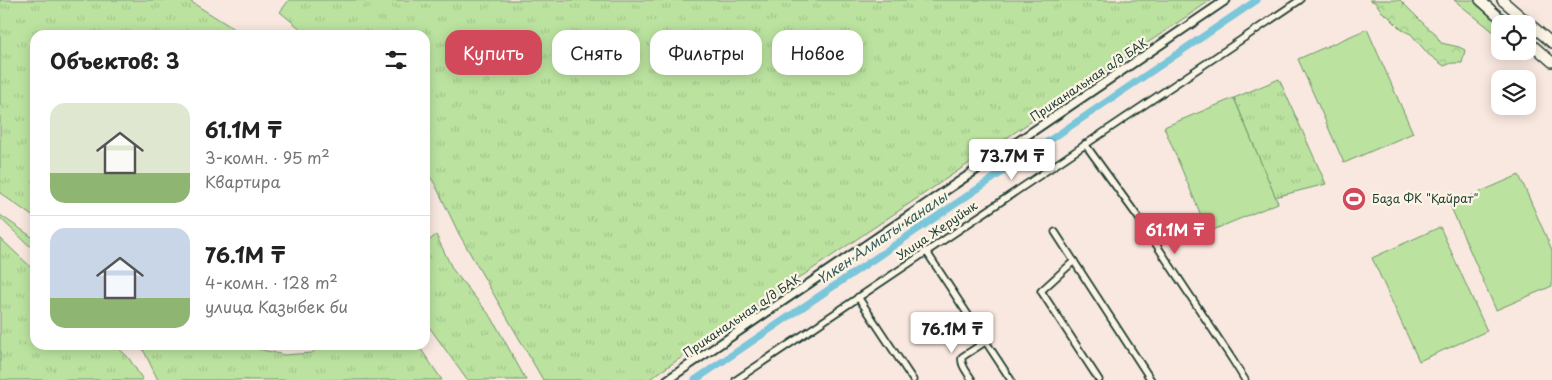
<!DOCTYPE html>
<html lang="ru">
<meta charset="utf-8">
<style>
:root{--surface:#fff;--page:#f2f2f2;--text:#222;--muted:#767676;--line:#e0e0e0;--accent:#d1495b}
body{margin:0;font-family:"Playpen Sans",sans-serif;background:var(--page);color:var(--text);height:100vh;display:flex;flex-direction:column;font-size:19px;white-space:nowrap}
*{box-sizing:border-box;margin:0}
p{font-size:16px;color:var(--muted)}
.icon{flex:none;width:28px;height:28px;fill:none;stroke:currentColor;stroke-width:2;stroke-linecap:round;stroke-linejoin:round}
.map{position:relative;flex:1;overflow:hidden}
.sheet{position:absolute;left:30px;top:30px;width:400px;height:320px;display:flex;flex-direction:column;background:var(--surface);border-radius:15px;box-shadow:0 2px 12px #0003}
.sheet>*{flex:none}
.guide{position:absolute;left:445px;top:30px;width:475px;height:45px;display:flex;gap:10px}
.buttons{position:absolute;left:1491px;top:15px;display:grid;gap:10px}
.buttons a{display:grid;place-items:center;width:45px;height:45px;border-radius:10px;background:var(--surface);box-shadow:0 2px 12px #0003;font-size:25px}
.price{position:absolute;translate:-50% -42px;padding:0 11px;border-radius:5px;background:#fff;color:#222;font-size:16px;line-height:32px;filter:drop-shadow(0 1px 2px #0008)}
.price::after{content:'';position:absolute;left:50%;top:30px;width:15px;height:11px;margin-left:-8px;background:inherit;clip-path:polygon(0 0,100% 0,50% 100%)}
.price.on{background:var(--accent);color:#fff}
ul{padding:0;list-style:none}
li{display:flex;align-items:center;gap:15px;height:125px;padding:0 20px}
li+li{border-top:1px solid var(--line)}
li span{display:grid;place-items:center;flex:none;width:140px;height:100px;border-radius:15px;color:#555}
li>.icon{margin-inline-start:auto}
span .icon{width:60px;height:60px;fill:#fffc;stroke-width:1}
li b{font-size:21px}
h2{display:flex;justify-content:space-between;align-items:center;height:60px;padding:0 20px;font-size:21px}
.chip{padding:0 18px;border-radius:15px;background:var(--surface);box-shadow:0 2px 12px #0003;font-size:18px;line-height:45px}
.chip.on{background:var(--accent);color:#fff}
.map>svg:first-child{display:block}
.grass{fill:url(#grass-tufts);stroke:#6d906a}
.forest{fill:url(#forest-crowns);stroke:#6d906a}
.green{fill:#bbe39f;stroke:#6d906a}
.lines{fill:none;stroke-linecap:round;stroke-linejoin:round}
.canal{stroke:#7ac6da;stroke-width:7}
.minor-casing{stroke:#1f3d34;stroke-width:9}
.tertiary-casing{stroke:#1f3d34;stroke-width:11}
.primary-casing{stroke:#1f3d34;stroke-width:12}
.minor{stroke:#fcf5e5;stroke-width:5.5}
.tertiary{stroke:#fcf5e5;stroke-width:7}
.primary{stroke:#fcf5e5;stroke-width:9}
.labels{text-anchor:middle;stroke-width:4.5;stroke-linejoin:round;paint-order:stroke}
.street-label{font-size:12px;fill:#1f3d34;stroke:#fcf5e5}
.poi-label{font-size:12px;fill:#1f3d34;stroke:#fcf5e5;text-anchor:start}
.water-label{font-size:14px;font-style:italic;fill:#365f5e;stroke:#fcf5e5}
</style>
<div class="map">
<svg width="1552" height="380" viewBox="0 0 1552 380">
<defs>
<pattern id="grass-tufts" width="24" height="20" patternUnits="userSpaceOnUse" patternTransform="scale(1.25)"><rect width="24" height="20" fill="#bbe39f"/><path d="M3 7l-1-3M5 7V3M7 7l1-3M15 17l-1-3M17 17v-4M19 17l1-3" fill="none" stroke="#a0c48a"/></pattern>
<pattern id="forest-crowns" width="20" height="18" patternUnits="userSpaceOnUse" patternTransform="scale(1.25)"><rect width="20" height="18" fill="#bbe39f"/><path d="M2 6a3 3 0 1 1 6 0M12 15a3 3 0 1 1 6 0" fill="none" stroke="#a0c48a"/></pattern>
</defs>
<rect width="100%" height="100%" fill="#f9e8df"/>
<filter id="ink" filterUnits="userSpaceOnUse"><feTurbulence type="fractalNoise" baseFrequency=".02" numOctaves="2"/><feDisplacementMap in="SourceGraphic" scale="10" xChannelSelector="R" yChannelSelector="G"/><feConvolveMatrix kernelMatrix="1 2 1 2 8 2 1 2 1" color-interpolation-filters="sRGB"/></filter>
<g filter="url(#ink)">
<g class="grass">
<polygon points="0,0 188,0 244,35 35,35 35,218 0,193"/>
<polygon points="289,0 1211,0 648,380 543,380 459,234 435,184 425,169 425,35 308,35 280,12"/>
<polygon points="1279,79 1326,184 1275,197 1234,98"/>
<polygon points="0,215 35,239 35,251 0,218"/>
<polygon points="436,235 453,270 492,318 526,380 467,380 425,321 425,244"/>
<polygon points="0,238 35,271 35,345 115,345 128,357 143,380 0,380"/>
<polygon points="141,345 242,345 284,355 312,353 322,345 418,345 442,380 158,380"/>
</g>
<g class="forest">
<polygon points="1370,0 1400,0 1427,27 1434,32 1441,43 1459,47 1465,50 1462,63 1452,63 1444,66 1428,54 1411,34 1402,30 1387,15 1382,12 1376,3"/>
<polygon points="1454,0 1477,0 1505,24 1500,24 1500,37"/>
</g>
<g class="green">
<polygon points="1367,29 1413,133 1344,163 1298,59"/>
<polygon points="1234,98 1278,203 1208,232 1164,127"/>
<polygon points="1519,175 1552,250 1552,286 1496,310 1450,205"/>
<polygon points="1440,227 1487,331 1419,361 1372,258"/>
</g>
<g class="lines">
<polyline class="canal" points="695,380 1257,0"/>
<g class="minor-casing">
<g id="minor">
<polyline points="1085,144 1138,217 1232,359 1245,380"/>
<polyline points="1055,232 1151,380"/>
<polyline points="926,251 1011,380"/>
<polyline points="1074,261 1041,291 1099,380"/>
<polyline points="858,297 913,380"/>
<polyline points="736,380 1300,0"/>
<path d="M 972,380 C 968,373 960,365 962,357 L 985,342"/>
</g>
</g>
<g class="tertiary-casing">
<polyline id="tertiary" points="667,380 1226,0"/>
</g>
<g class="primary-casing">
<g id="primary">
<polyline points="1480,0 1507,24"/>
<polyline points="1502,0 1552,43"/>
<polyline points="1528,41 1552,62"/>
</g>
</g>
<use href="#minor" class="minor"/>
<use href="#tertiary" class="tertiary"/>
<use href="#primary" class="primary"/>
</g>
</g>
<defs>
<g id="stadium-disc" transform="scale(1.25)"><circle r="9.5" fill="#d1495b" stroke="#fcf5e5"/><path d="M0-5a6.5 5 0 1 0 0 10a6.5 5 0 1 0 0-10ZM-3.5-1.8h7v3.6h-7Z" fill="#fff"/></g>
</defs>
<g fill-rule="evenodd">
<use href="#stadium-disc" x="1354" y="199"/>
</g>
<g class="labels">
<g class="street-label">
<text transform="translate(1089 80) rotate(-34)" y="4">Приканальная а/д БАК</text>
<text transform="translate(937 231) rotate(-34)" y="4">Улица Жеруйык</text>
<text transform="translate(742 316) rotate(-34)" y="4">Приканальная а/д БАК</text>
</g>
<g class="poi-label">
<text x="1372" y="203">База ФК "Қайрат"</text>
</g>
<g class="water-label">
<text transform="translate(882 238) rotate(-34)" y="5">Үлкен Алматы каналы</text>
</g>
</g>
</svg>
<div class="buttons">
<a><svg class="icon" aria-label="locate" viewBox="0 0 24 24"><circle cx="12" cy="12" r="6"/><path d="M12 2v4M12 18v4M2 12h4M18 12h4"/></svg></a>
<a><svg class="icon" aria-label="layers" viewBox="0 0 24 24"><path d="M12 4l9 5-9 5-9-5zM3 14l9 5 9-5"/></svg></a>
</div>
<b class="price" style="left:1012px;top:181px">73.7M ₸</b>
<b class="price on" style="left:1175px;top:255px">61.1M ₸</b>
<b class="price" style="left:952px;top:354px">76.1M ₸</b>
<div class="guide">
<a class="chip on">Купить</a>
<a class="chip">Снять</a>
<a class="chip">Фильтры</a>
<a class="chip">Новое</a>
</div>
<section class="sheet">
<h2>Объектов: 3<svg class="icon" aria-label="filters" viewBox="0 0 24 24"><path d="M4 7h16M4 17h16"/><circle cx="9" cy="7" r="2"/><circle cx="15" cy="17" r="2"/></svg></h2>
<ul>
<li><span style="background:linear-gradient(#dfe7d0 70%,#8fb573 0)"><svg class="icon" aria-label="home" viewBox="0 0 24 24"><path d="M3 11l9-7 9 7M6 9v11h12V9"/></svg></span><div><b>61.1M ₸</b><p>3-комн. · 95 m²</p><p>Квартира</p></div></li>
<li><span style="background:linear-gradient(#c9d6e8 70%,#8fb573 0)"><svg class="icon" aria-label="home" viewBox="0 0 24 24"><path d="M3 11l9-7 9 7M6 9v11h12V9"/></svg></span><div><b>76.1M ₸</b><p>4-комн. · 128 m²</p><p>улица Казыбек би</p></div></li>
</ul>
</section>
</div>
